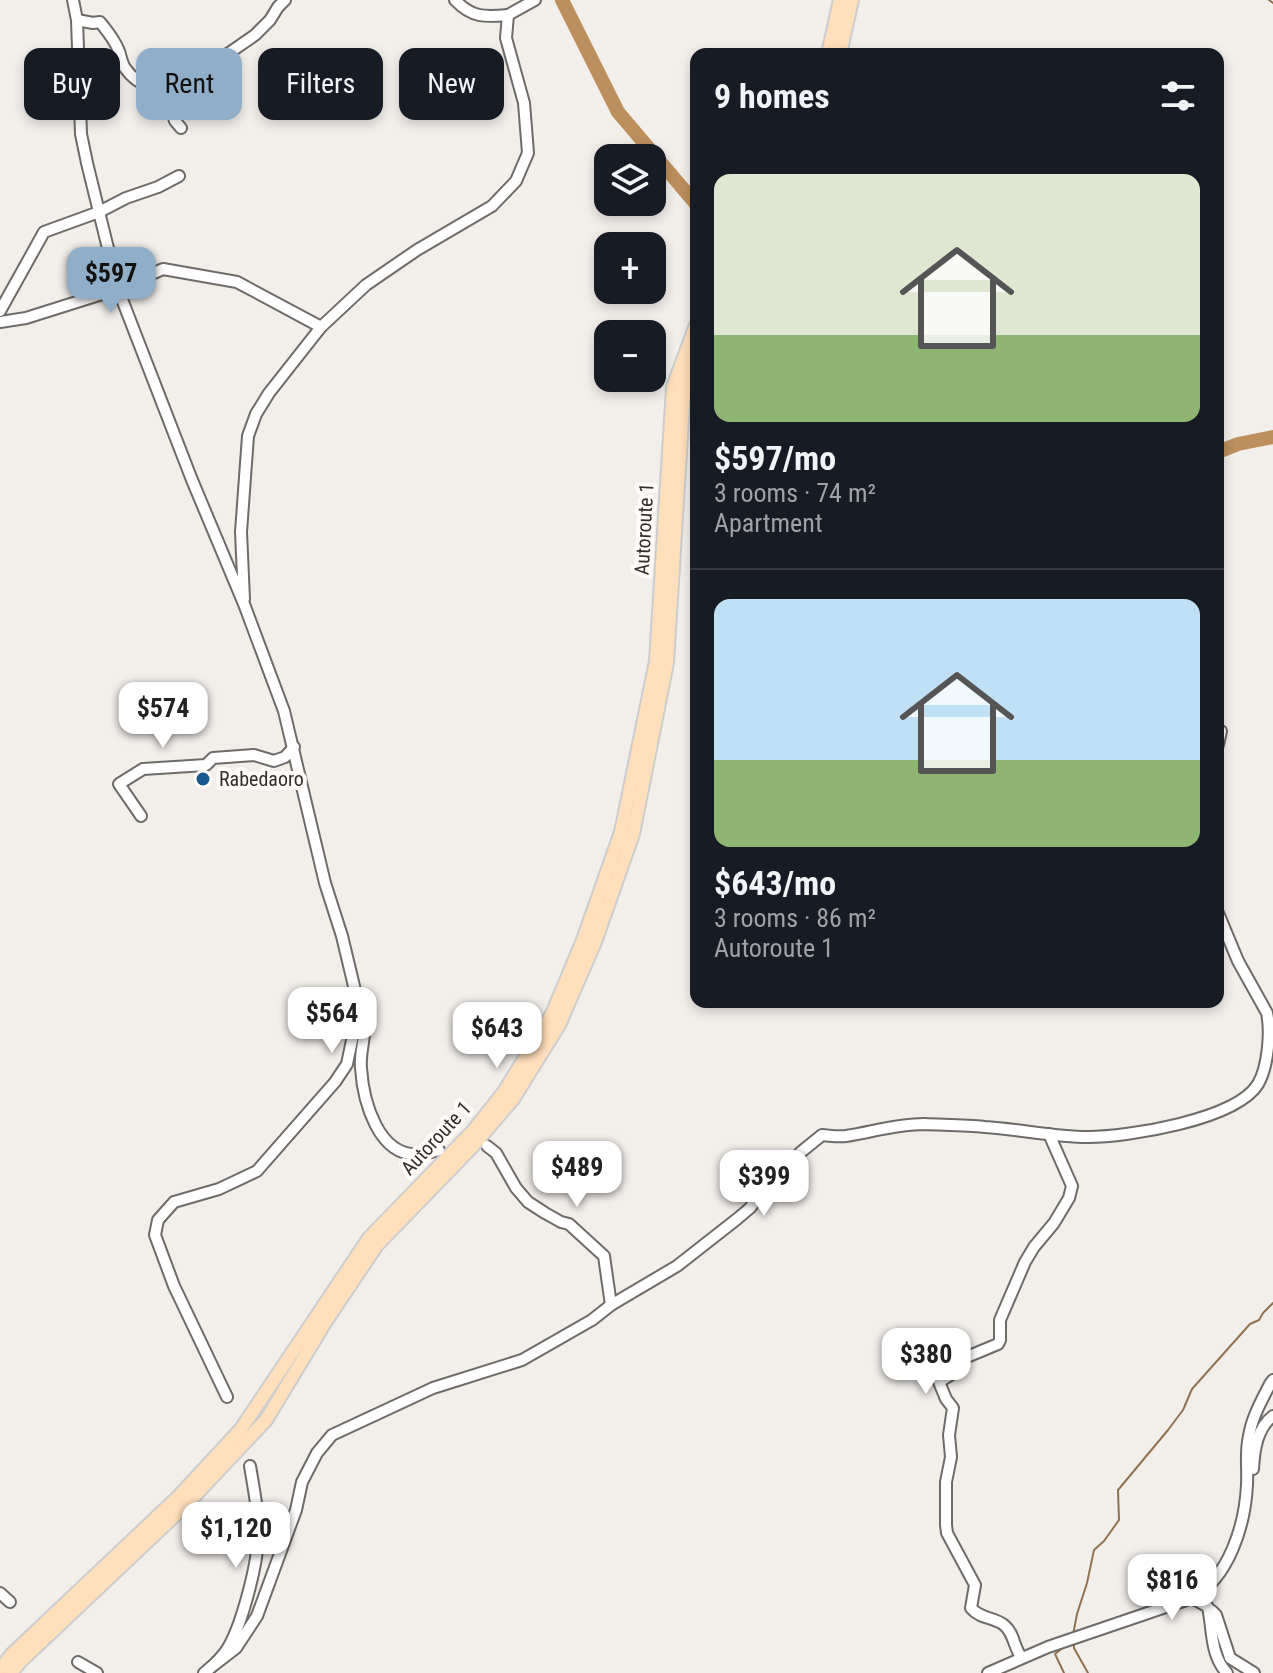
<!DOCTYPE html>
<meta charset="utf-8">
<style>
:root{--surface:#171b24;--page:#20242c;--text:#f1f3f6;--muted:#9ea1a6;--line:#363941;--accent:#90aec8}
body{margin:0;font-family:"Roboto Condensed",sans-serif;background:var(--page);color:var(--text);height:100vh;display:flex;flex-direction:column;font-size:30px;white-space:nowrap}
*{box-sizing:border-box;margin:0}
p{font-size:26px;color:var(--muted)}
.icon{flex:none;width:44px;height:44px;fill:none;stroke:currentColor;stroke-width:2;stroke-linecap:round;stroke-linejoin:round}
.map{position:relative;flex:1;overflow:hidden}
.drawer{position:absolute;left:690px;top:48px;width:534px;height:960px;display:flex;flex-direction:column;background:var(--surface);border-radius:16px;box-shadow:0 4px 12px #0003}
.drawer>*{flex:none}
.top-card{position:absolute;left:24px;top:48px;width:546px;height:72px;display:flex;gap:16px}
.tools{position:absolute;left:594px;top:144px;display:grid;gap:16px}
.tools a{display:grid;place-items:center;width:72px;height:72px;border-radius:16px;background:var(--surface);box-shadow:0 4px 12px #0003;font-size:40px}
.price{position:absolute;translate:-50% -68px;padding:0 18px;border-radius:16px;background:#fff;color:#222;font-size:26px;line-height:52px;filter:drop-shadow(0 2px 4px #0008)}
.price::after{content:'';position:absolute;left:50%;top:48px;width:24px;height:18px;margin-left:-12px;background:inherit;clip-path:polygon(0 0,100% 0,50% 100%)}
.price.active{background:var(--accent);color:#111}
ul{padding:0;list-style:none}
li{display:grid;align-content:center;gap:16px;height:424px;padding:0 24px}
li+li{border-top:2px solid var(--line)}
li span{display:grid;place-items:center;height:248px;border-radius:16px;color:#555}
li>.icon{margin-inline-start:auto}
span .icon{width:144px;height:144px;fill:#fffc;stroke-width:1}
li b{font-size:34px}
h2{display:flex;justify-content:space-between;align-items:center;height:96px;padding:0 24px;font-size:34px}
.chip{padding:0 28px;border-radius:16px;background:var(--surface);box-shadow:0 4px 12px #0003;font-size:28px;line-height:72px}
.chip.active{background:var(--accent);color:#111}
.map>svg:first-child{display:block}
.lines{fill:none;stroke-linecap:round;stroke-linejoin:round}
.stream{stroke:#92724f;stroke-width:2}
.river{stroke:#bc8f5d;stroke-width:14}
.minor-casing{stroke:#6e6b68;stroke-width:14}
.major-casing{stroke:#cdcdcd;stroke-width:16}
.minor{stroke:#fff;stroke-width:10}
.major{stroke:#ffdfbc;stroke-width:12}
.poi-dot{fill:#1a598f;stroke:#fffcf9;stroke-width:3}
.labels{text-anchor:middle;stroke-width:8;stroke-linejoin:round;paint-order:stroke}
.street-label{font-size:20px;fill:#302e2d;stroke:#fffcf9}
.poi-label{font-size:20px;fill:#302e2d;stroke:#fffcf9;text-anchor:start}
</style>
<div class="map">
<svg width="1273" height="1673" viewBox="0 0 1273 1673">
<rect width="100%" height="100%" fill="#f2efeb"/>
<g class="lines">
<g class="stream">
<polyline points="1269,0 1273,3"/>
<polyline points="1073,1635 1077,1614 1087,1583 1094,1550 1104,1541 1119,1520 1118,1490 1168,1430 1183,1410 1192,1389 1250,1324 1259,1320 1263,1313 1273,1303"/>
<polyline points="1074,1642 1074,1648 1088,1673"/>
<polyline points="1064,1673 1055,1654 1065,1646"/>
</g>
<g class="river">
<polyline points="562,0 618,112 696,204"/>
<polyline points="1218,452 1238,444 1273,437"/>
</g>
<g class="minor-casing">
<g id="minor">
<polyline points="73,0 77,20 81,134 87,163 118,289 192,480 244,604 284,711 325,883 342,936 359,1007 347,1064 335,1082 257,1171 219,1189 174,1202 158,1220 155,1235 174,1286 227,1397"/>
<path d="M 455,0 C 472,18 485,17 508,15"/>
<path d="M 77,20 L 93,23 L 100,22 C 107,31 114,39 118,49 C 121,55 121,62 125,68 C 138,87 161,93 183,90"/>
<polyline points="181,128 175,121 172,111 183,90 201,79 229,53 255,35 270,20 278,7 285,0"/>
<polyline points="0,311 44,232 99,212 126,198 158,187 179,176"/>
<polyline points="0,322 26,318 118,289 163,269 237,282 321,327"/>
<polyline points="244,599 241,532 248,436 256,414 269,393 321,327 366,285 417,250 492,206 516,181 528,153 524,103 506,38 508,15 535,0"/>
<polyline points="1218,745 1221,731"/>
<polyline points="141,816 119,784 143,769 206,765 213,758 254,755 274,761 285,757 294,747"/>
<path d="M 359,1007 C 371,1027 359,1047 361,1068 C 363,1100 378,1159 421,1154 C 426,1154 433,1151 439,1150"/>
<polyline points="487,1146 496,1153 516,1188 528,1202 545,1213 561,1222 569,1224 604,1256 611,1305"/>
<path d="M 1253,1469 C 1254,1450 1257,1428 1273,1416"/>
<polyline points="0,1593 10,1602"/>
<path d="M 1192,1598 C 1229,1578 1245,1525 1247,1485 C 1248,1469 1245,1452 1249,1436 C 1252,1417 1262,1400 1270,1384 L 1273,1380"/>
<polyline points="1212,1611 1216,1615 1230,1658 1254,1673"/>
<path d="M 1022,1658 C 1013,1647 1015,1634 1004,1625 C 994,1617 980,1619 971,1608 L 975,1585 L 947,1533 L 946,1525 L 946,1482 L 951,1457 L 949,1435 L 953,1408 L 946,1399 L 939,1382 L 955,1372 L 962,1359 L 998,1344 L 1000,1340 L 1000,1320 L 1025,1262 L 1034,1247 L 1054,1223 L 1069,1198 L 1072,1186 L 1049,1134"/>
<polyline points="78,1662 97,1673"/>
<path d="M 210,1668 L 236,1648 L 257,1616 L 296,1510 L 302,1482 L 317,1453 L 332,1435 L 433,1388 L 522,1360 L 592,1320 L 611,1305 L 677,1266 L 737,1219 L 750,1208 L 761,1193 L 801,1152 L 822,1135 C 830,1136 838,1137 846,1136 C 872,1132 897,1124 924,1124 C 944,1125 965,1125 985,1127 C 1019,1129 1053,1137 1088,1137 C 1127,1137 1236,1120 1258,1084 C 1268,1067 1271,1032 1267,1013 L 1238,961 L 1218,913"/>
<path d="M 204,1673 C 212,1667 220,1659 226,1651 C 241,1629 257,1566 258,1539 C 259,1514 254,1490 250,1466"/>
<path d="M 988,1673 L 1048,1647 L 1192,1598 L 1208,1607 C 1213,1630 1210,1655 1227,1673"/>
</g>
</g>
<g class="major-casing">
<g id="major">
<polyline points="828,54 840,0"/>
<polyline points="840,54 852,0"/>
<polyline points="0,1669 12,1654 179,1496 241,1429 369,1238 473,1131 504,1092 552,1014 583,940 621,832 656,661 673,387 696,325"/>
<polyline points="11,1673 20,1662 187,1504 266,1420 326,1321 377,1245 472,1147 513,1099 559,1025 595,942 633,834 667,663 684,389 696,357"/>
</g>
</g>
<use href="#minor" class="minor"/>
<use href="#major" class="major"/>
</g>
<circle class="poi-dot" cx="203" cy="779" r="8"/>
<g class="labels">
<g class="street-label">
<text transform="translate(644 529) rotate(-87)" y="7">Autoroute 1</text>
<text transform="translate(436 1138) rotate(-47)" y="7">Autoroute 1</text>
</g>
<g class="poi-label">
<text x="219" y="786">Rabedaoro</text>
</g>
</g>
</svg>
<div class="tools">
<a><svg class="icon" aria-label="layers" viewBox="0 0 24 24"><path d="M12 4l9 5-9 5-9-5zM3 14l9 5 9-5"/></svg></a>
<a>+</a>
<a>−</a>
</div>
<b class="price active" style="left:111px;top:315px">$597</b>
<b class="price" style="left:163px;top:750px">$574</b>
<b class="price" style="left:332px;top:1055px">$564</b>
<b class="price" style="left:497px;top:1070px">$643</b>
<b class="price" style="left:577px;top:1209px">$489</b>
<b class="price" style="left:764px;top:1218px">$399</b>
<b class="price" style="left:926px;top:1396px">$380</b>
<b class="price" style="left:236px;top:1570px">$1,120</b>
<b class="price" style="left:1172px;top:1622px">$816</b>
<div class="top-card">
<a class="chip">Buy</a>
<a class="chip active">Rent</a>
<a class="chip">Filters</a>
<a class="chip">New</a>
</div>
<section class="drawer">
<h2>9 homes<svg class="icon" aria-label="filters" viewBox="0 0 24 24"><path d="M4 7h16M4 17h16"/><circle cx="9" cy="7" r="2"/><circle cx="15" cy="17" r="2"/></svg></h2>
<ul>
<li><span style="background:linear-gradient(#dfe7d0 65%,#8fb573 0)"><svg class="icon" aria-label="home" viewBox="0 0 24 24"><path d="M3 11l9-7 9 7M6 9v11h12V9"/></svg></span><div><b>$597/mo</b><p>3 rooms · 74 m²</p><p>Apartment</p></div></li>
<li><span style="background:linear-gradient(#bfe0f5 65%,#8fb573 0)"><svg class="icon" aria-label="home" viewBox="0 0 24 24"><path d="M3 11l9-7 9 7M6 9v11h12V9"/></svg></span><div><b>$643/mo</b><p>3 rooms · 86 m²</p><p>Autoroute 1</p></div></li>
</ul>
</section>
</div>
